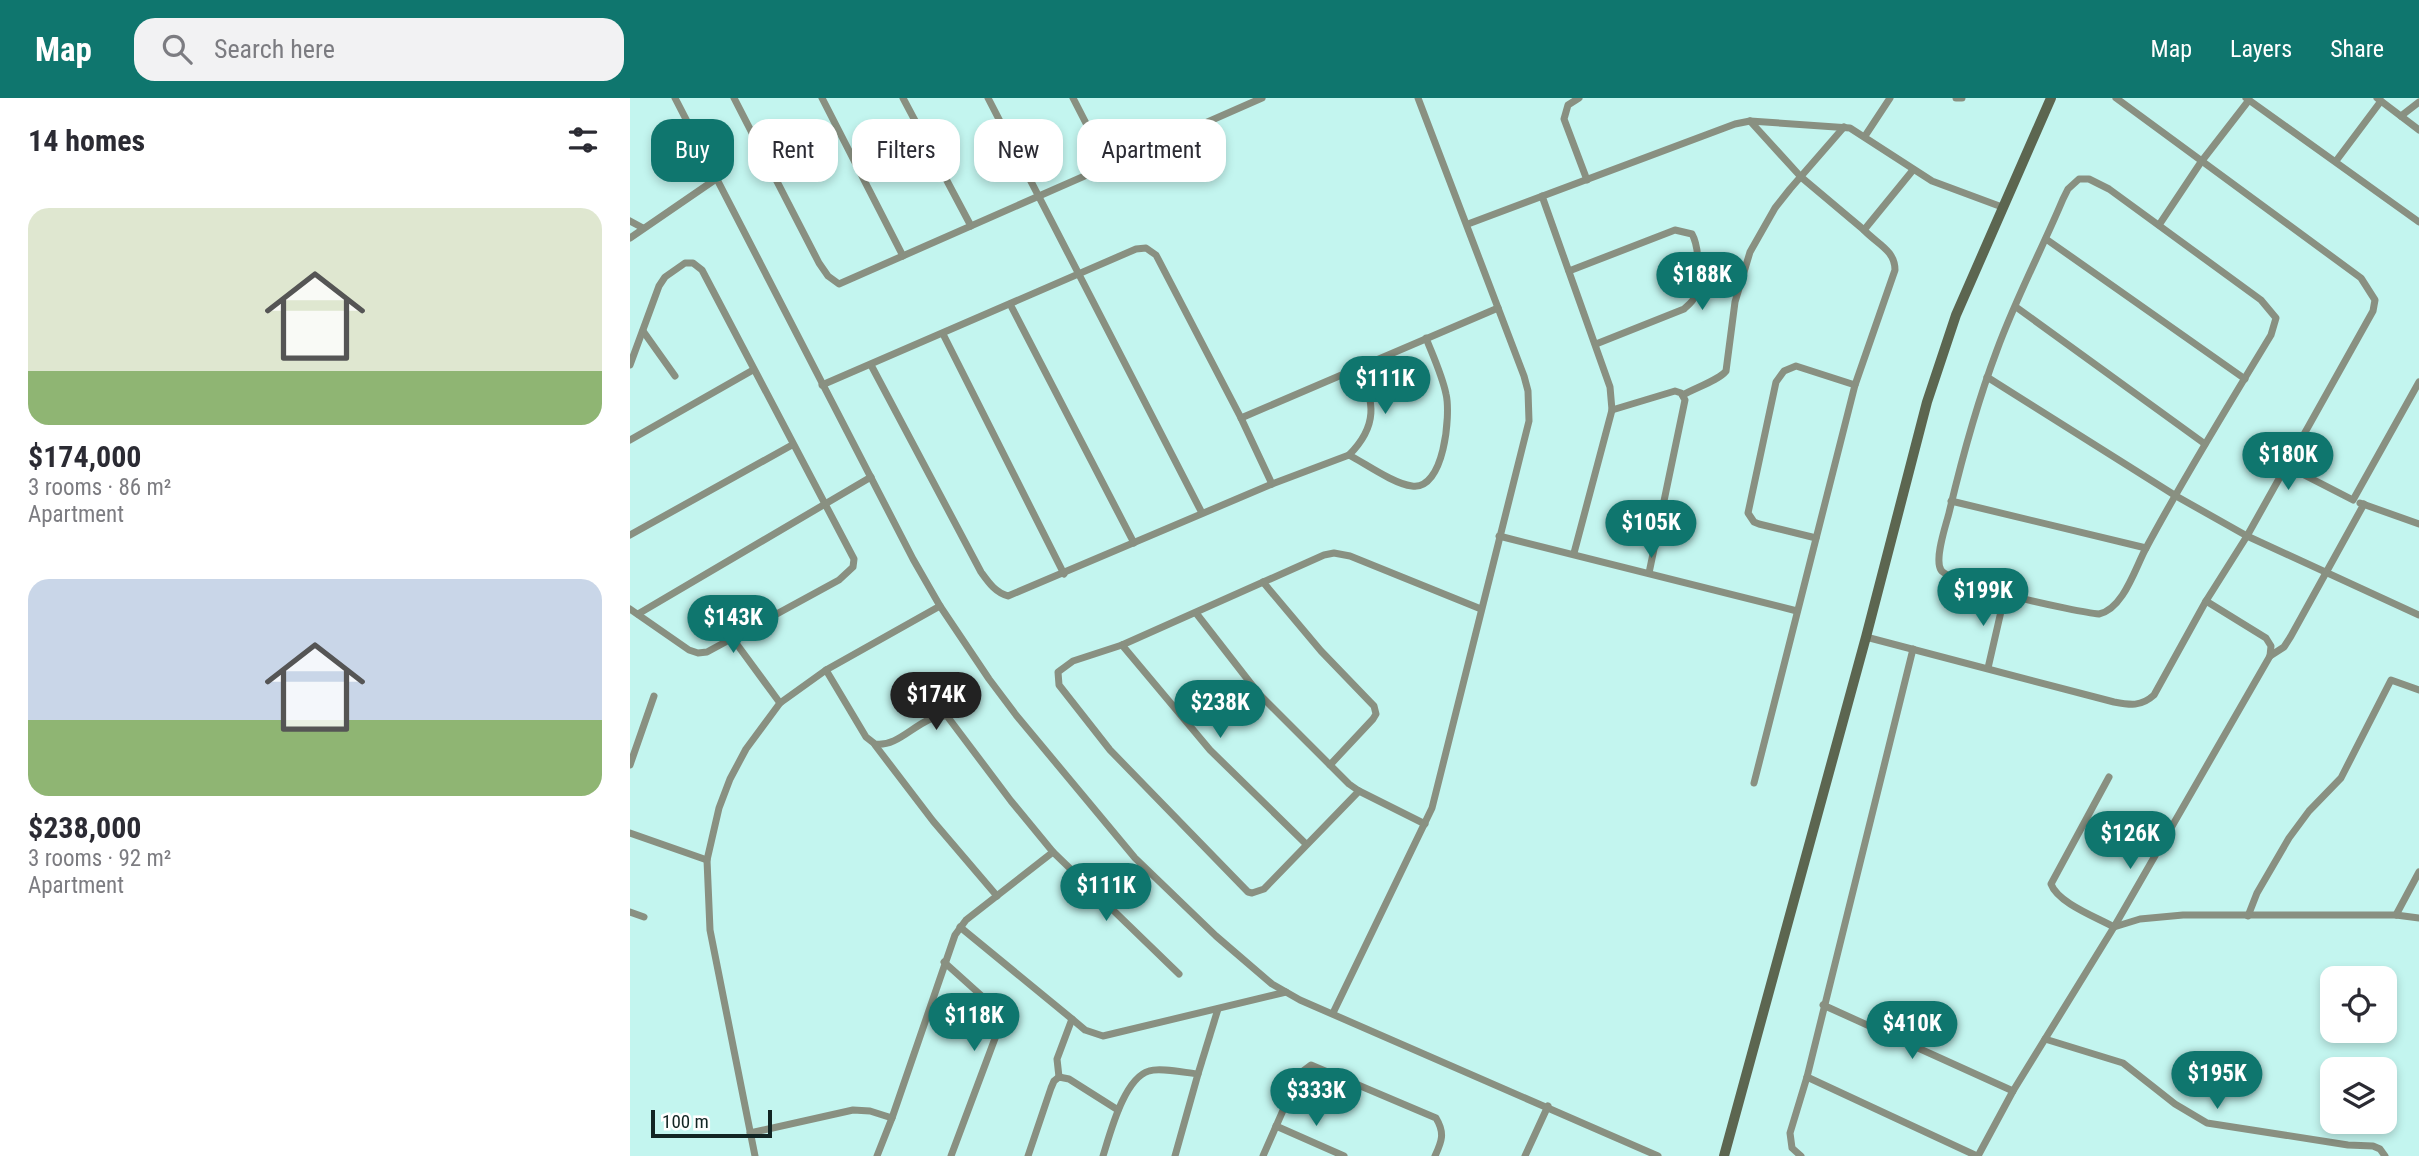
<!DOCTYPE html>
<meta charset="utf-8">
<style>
:root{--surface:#fff;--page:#f2f2f3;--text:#2b2b33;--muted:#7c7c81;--accent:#0f766e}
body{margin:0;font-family:"Roboto Condensed",sans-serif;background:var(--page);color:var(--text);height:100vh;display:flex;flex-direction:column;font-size:26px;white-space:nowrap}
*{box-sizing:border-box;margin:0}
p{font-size:23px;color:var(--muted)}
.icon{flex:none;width:38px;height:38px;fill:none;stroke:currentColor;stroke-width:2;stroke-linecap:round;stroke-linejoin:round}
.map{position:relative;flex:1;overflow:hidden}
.sheet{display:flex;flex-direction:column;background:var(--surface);width:630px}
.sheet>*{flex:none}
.hud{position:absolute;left:21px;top:21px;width:665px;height:63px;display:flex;gap:14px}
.tools{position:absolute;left:1690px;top:868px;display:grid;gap:14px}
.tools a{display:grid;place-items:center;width:77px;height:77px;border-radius:14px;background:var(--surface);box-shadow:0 4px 10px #0003;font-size:35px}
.scale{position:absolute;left:21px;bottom:18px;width:121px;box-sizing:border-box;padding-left:7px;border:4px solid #122523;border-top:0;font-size:19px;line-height:24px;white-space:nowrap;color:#122523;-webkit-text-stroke:5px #fff;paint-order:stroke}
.price{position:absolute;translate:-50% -60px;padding:0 16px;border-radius:24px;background:var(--accent);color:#fff;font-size:23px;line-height:46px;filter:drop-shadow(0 2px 4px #0008)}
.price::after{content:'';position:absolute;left:50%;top:42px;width:21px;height:16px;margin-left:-10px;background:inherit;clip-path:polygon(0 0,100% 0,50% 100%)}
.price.current{background:#222;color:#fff}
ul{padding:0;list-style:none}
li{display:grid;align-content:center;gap:14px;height:371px;padding:0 28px}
li span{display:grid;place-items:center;height:217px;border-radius:21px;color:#555}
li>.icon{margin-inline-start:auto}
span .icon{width:126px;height:126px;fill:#fffc;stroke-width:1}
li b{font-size:30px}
h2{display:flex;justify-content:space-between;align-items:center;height:84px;padding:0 28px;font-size:30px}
.tag{padding:0 24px;border-radius:21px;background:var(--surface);box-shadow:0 4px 10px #0003;font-size:24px;line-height:63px}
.tag.current{background:var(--accent);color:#fff}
header{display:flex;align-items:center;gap:42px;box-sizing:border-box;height:98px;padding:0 35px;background:var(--accent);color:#fff}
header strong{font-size:33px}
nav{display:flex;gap:38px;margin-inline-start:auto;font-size:24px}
.search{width:490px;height:63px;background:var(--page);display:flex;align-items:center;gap:18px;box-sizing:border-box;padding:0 24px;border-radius:21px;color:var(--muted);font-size:26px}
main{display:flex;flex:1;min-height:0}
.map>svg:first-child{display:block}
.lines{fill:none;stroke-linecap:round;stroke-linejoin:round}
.street{stroke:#899081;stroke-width:7}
.secondary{stroke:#5c6650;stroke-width:10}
</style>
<header>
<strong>Map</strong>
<div class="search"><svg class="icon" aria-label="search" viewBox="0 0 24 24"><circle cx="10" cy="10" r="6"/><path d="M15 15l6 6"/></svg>Search here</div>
<nav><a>Map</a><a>Layers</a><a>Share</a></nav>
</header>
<main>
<section class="sheet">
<h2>14 homes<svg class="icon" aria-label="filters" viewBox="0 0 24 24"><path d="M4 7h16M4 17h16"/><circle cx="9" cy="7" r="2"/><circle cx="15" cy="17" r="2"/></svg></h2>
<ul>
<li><span style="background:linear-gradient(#dfe7d0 75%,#8fb573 0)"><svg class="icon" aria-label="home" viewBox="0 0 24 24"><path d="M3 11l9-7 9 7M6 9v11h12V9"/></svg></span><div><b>$174,000</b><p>3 rooms · 86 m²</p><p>Apartment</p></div></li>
<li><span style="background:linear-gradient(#c9d6e8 65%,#8fb573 0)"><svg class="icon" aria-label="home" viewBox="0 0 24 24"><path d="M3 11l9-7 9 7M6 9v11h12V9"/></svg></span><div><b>$238,000</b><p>3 rooms · 92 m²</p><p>Apartment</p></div></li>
</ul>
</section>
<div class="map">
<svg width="1789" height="1058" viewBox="0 0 1789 1058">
<rect width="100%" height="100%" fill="#c3f5ef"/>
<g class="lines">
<g class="street">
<polyline points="45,0 283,461 310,508 359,581 386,617 505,760 586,838 642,886 670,902 1028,1058"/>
<polyline points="104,0 189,165 198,178 209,186 632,0"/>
<polyline points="192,0 273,158"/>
<polyline points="273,0 341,128"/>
<polyline points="358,0 572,415"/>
<polyline points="443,0 478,68"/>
<polyline points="949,0 938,7 934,21 957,82"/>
<polyline points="1326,0 1332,0"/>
<polyline points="1616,0 1789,124"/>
<polyline points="1747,0 1789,32"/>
<polyline points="1771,18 1789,4"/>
<polyline points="1120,23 1171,79 1234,132"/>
<polyline points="1235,38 1260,0"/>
<polyline points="1706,63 1751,3"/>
<path d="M 1449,81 L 1459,81 L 1479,91 L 1631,202 L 1646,220 L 1641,237 C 1598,308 1554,379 1515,452 C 1505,471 1493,511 1469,516 C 1447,514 1321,487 1311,472 C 1304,461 1316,427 1319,415 C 1332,360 1347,305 1367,252 C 1386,200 1412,151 1433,101 L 1438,91 Z"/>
<polyline points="912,98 980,289 982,312 944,455"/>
<polyline points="0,123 13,130"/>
<polyline points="838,126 1105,26 1120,23 1220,30 1302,83 1372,109"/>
<polyline points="1529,127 1571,64 1619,2"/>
<polyline points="0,140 86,81"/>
<polyline points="1416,141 1615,281"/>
<path d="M 939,173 L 1045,132 L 1062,136 C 1069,148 1071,185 1065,198 C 1063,204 1058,207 1054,211 L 966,246"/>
<polyline points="380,206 504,445"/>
<polyline points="1386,209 1575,346"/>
<polyline points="13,233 45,278"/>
<polyline points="313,236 434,476"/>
<polyline points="0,267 29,188 35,179 55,165 63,165 72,172 224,461 223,469 209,482 77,554 68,555 59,552 0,511"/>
<path d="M 241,267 L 351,474 C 359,485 365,494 378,498 L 642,386 L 719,357 C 736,366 764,386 782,388 C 814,393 821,317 816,296 C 812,277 803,258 796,240"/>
<polyline points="1357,279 1546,398 1617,438 1789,517"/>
<polyline points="192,287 506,151 516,150 526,157 611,320 642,386"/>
<path d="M 1053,297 C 1065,290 1089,282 1096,273 L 1105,204 L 1120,154 L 1145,110 L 1160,91 L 1214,29"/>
<polyline points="982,312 1045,293 1051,295 1055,302 1019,475"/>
<polyline points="611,320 868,210"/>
<polyline points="0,342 123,272"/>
<path d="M 719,357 C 748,328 745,304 729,269"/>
<polyline points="1657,368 1723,402 1789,284"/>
<polyline points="1321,403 1516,450"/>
<polyline points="1730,405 1789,426"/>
<polyline points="0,437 162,347"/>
<polyline points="869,438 1167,513"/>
<polyline points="1186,440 1129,426 1124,424 1118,415 1146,284 1154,273 1166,268 1225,287"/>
<polyline points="633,484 691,553 744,608 746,616 743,621 700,667"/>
<polyline points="566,515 629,596 719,686 729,693 795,726"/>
<polyline points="8,516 241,379"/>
<path d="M 1236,539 L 1484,604 C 1500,607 1511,609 1524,597 L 1576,503 L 1617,438 L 1743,213 L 1745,202 L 1731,180 L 1486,0"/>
<polyline points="103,541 150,605"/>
<polyline points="492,547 580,652 676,746"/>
<polyline points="1640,558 1654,549 1661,538 1734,406"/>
<polyline points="1358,570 1375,496"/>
<path d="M 196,572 L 236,639 L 245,646 C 271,650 290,616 317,618 L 381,703 L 423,754 L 549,876"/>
<polyline points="245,647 303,723 367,798"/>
<polyline points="0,667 24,598"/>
<path d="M 1479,679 L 1421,786 C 1428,805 1466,819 1484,829 L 1510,821 L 1553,817 L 1766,817 L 1789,820"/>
<path d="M 1124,685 L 1225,287 L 1265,172 C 1265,152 1247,146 1234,132 L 1283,72"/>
<polyline points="729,693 634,791 622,795 618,794 480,652 429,587 428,574 443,563 492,547 694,457 704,455 720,458 851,511"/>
<polyline points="0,735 77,762"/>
<polyline points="0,814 14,819"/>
<polyline points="1766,817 1789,774"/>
<polyline points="1618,818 1627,795 1659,740 1679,713 1711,680 1761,582 1789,592"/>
<polyline points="330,829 442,921 455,932 473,938 656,894"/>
<polyline points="314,864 364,909 368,920 367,935 321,1058"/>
<polyline points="1193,907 1383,993"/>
<polyline points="703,915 802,710 899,323 898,293 894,278 788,0"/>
<polyline points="1415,941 1493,965 1545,1006 1577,1025 1718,1047 1743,1048 1750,1051 1755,1058"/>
<polyline points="568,976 588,911"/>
<polyline points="429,979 427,961 442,921"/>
<polyline points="1177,979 1347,1058"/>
<polyline points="646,1028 714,1058"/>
<polyline points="120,1035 223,1012 240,1013 262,1020"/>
<polyline points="125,1058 80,832 77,762 89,710 100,681 116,651 150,605 196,572 310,508"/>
<polyline points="247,1058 262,1020 325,837 336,822 423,754"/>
<polyline points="398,1058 421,990 424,983 429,979 439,981 488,1012"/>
<path d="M 473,1058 C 480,1036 494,980 519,973 C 530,969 556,975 568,976 L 545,1058"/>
<path d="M 633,1058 L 669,976 L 681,967 L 806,1020 C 815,1035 812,1043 805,1058"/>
<polyline points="895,1058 918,1008"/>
<polyline points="1171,1058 1162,1050 1160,1035 1177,979 1283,551"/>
<polyline points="1348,1058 1383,993 1484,829 1640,558 1641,548 1636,540 1576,503"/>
</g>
<polyline class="secondary" points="1094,1058 1236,539 1297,304 1326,217 1421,0"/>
</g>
</svg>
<div class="tools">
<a><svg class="icon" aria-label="locate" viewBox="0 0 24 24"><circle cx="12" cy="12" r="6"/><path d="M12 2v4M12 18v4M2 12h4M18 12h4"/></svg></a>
<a><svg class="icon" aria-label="layers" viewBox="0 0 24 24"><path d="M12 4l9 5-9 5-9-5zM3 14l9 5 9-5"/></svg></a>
</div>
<div class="scale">100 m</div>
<b class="price" style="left:1072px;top:214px">$188K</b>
<b class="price" style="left:755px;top:318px">$111K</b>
<b class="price" style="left:1658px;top:394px">$180K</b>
<b class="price" style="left:1021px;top:462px">$105K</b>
<b class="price" style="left:1353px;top:530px">$199K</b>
<b class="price" style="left:103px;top:557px">$143K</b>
<b class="price current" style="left:306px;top:634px">$174K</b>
<b class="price" style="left:590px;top:642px">$238K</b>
<b class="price" style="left:1500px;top:773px">$126K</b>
<b class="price" style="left:476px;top:825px">$111K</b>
<b class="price" style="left:344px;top:955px">$118K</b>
<b class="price" style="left:1282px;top:963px">$410K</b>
<b class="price" style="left:1587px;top:1013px">$195K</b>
<b class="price" style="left:686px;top:1030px">$333K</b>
<div class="hud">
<a class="tag current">Buy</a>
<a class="tag">Rent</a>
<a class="tag">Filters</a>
<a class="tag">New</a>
<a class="tag">Apartment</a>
</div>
</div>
</main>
